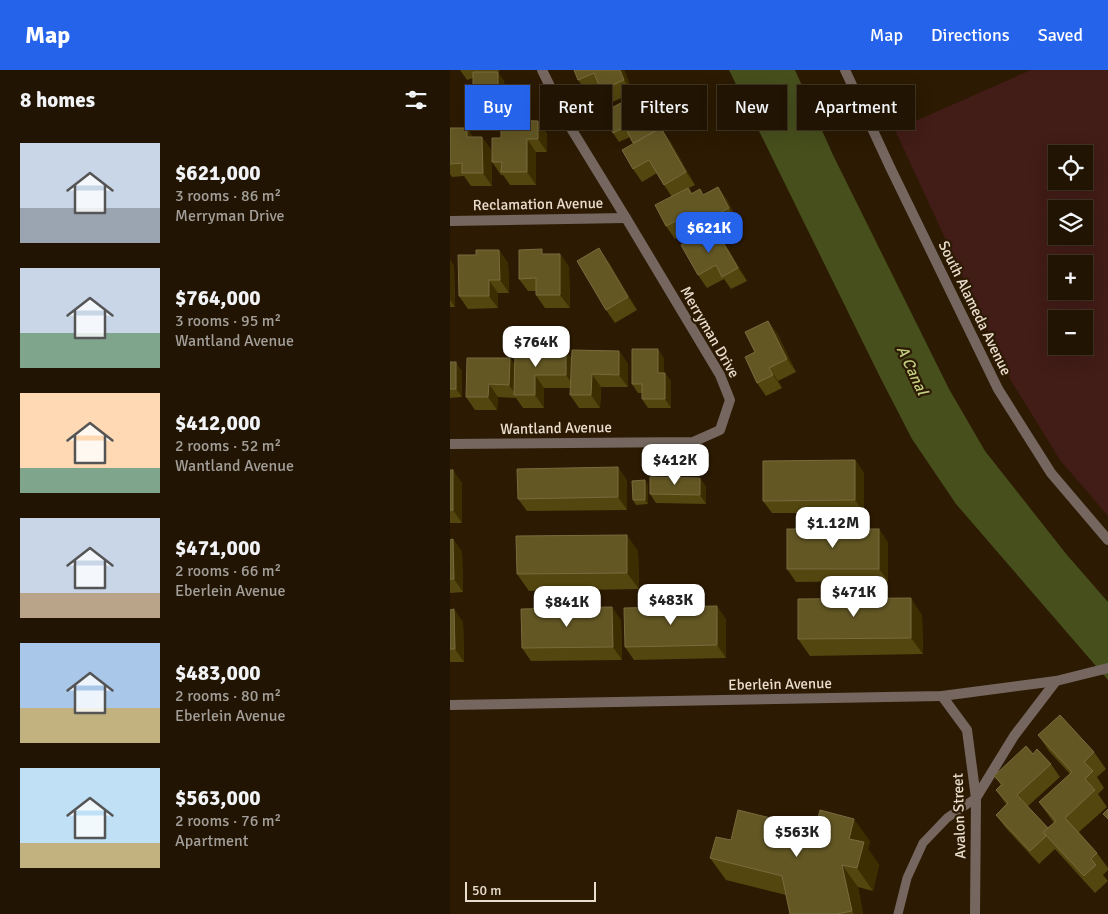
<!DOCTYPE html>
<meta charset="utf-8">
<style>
:root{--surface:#211402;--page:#2d2111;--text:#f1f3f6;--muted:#a29e99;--line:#3e3324;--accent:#2563eb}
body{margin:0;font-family:Signika,sans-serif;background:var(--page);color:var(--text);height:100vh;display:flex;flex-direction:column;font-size:19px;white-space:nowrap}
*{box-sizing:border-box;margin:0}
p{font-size:16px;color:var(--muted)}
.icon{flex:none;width:28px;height:28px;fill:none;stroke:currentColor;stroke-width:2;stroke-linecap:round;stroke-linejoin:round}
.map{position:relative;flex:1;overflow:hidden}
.sheet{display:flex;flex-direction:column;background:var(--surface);width:450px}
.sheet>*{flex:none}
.banner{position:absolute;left:15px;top:15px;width:475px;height:45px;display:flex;gap:10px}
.tools{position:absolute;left:598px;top:75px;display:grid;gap:10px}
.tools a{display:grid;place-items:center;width:45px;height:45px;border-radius:0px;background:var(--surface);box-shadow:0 5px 20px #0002,0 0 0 1px var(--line);font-size:25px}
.scale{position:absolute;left:15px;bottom:12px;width:131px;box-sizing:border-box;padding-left:5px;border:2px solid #e9ddce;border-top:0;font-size:14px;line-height:18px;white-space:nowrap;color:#e9ddce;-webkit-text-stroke:4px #2c1a02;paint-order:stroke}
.price{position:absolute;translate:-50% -42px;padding:0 11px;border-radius:10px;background:#fff;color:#222;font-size:16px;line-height:32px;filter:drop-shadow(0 1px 2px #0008)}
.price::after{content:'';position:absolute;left:50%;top:30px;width:15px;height:11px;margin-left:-8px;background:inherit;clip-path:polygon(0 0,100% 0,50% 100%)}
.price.active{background:var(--accent);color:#fff}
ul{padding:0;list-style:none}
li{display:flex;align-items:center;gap:15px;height:125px;padding:0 20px}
li span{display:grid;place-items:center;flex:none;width:140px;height:100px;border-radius:0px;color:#555}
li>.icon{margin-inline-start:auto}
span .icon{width:60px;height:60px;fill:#fffc;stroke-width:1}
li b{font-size:21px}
h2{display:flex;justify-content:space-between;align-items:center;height:60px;padding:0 20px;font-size:21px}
.chip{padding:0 18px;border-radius:0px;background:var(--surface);box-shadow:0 5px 20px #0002,0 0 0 1px var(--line);font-size:18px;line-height:45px}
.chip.active{background:var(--accent);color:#fff}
header{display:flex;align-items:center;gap:30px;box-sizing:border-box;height:70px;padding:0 25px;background:var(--accent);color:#fff}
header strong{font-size:24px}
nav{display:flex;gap:28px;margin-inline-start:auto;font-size:18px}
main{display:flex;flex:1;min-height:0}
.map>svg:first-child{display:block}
.green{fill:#421c17;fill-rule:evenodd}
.water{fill:#474f1d}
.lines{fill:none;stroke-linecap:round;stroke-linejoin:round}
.service{stroke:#75675f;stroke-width:9}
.minor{stroke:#75675f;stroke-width:10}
.tertiary{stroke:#75675f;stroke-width:10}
.wall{fill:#53460f}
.shaded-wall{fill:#3d2e01}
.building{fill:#635724;stroke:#786c3e}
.labels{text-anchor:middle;stroke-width:4.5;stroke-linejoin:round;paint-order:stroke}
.street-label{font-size:15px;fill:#e9ddce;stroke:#2c1a02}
.water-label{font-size:16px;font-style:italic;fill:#c1ce80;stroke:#2c1a02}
</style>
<header>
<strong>Map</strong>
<nav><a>Map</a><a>Directions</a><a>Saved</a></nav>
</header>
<main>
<section class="sheet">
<h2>8 homes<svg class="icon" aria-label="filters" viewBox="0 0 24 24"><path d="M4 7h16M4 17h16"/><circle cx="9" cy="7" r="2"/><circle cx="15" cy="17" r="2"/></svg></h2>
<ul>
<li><span style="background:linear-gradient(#c9d6e8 65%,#9aa5b1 0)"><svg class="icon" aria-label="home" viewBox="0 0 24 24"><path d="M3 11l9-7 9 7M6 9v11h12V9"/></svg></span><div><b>$621,000</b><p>3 rooms · 86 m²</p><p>Merryman Drive</p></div></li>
<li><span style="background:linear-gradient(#c9d6e8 65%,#7fa58c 0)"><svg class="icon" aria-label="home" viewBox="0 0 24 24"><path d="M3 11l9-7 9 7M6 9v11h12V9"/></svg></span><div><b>$764,000</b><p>3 rooms · 95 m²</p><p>Wantland Avenue</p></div></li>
<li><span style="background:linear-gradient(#ffd9b3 75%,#7fa58c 0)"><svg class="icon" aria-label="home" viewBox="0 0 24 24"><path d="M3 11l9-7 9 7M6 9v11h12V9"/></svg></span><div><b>$412,000</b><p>2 rooms · 52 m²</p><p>Wantland Avenue</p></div></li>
<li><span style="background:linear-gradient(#c9d6e8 75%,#b9a48a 0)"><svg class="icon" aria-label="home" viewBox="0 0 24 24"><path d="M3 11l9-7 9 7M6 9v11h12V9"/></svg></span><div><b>$471,000</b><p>2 rooms · 66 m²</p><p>Eberlein Avenue</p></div></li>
<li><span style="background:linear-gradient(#a9c7e8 65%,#c2b280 0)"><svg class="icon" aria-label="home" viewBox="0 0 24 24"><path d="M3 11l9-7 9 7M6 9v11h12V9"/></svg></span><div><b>$483,000</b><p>2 rooms · 80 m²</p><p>Eberlein Avenue</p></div></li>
<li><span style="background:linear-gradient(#bfe0f5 75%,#c2b280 0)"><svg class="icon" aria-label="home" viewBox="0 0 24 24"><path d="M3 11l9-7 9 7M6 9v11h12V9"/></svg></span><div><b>$563,000</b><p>2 rooms · 76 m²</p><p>Apartment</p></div></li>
</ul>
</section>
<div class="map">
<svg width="658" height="844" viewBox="0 0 658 844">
<rect width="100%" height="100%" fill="#2c1a02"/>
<path class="green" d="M 581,0 L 658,0 L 658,446 L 610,390 L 560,309 L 445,60 ZM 606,84 L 634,84 L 634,111 L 606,111 ZM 606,139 L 634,139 L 634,166 L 606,166 ZM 606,194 L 634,194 L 634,221 L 606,221 ZM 606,249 L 634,249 L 634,276 L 606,276 Z"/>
<polygon class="water" points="279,0 345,0 383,85 499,319 535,381 617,485 658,532 658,610 506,434 462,369 430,307"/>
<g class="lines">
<polyline class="service" points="448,844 457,808 473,773 497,748 526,728"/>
<g class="minor">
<polyline points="0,151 176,148"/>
<polyline points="0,374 243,372 270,360 280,330 270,305 176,148 119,55 92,0"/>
</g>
<g class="tertiary">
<polyline points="395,0 440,97 548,319 601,403 658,470"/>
<polyline points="492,626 517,660 526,728 525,844"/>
<polyline points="0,635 492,626 606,611 658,598"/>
<polyline points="526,728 564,666 606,611"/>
</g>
</g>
<g class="wall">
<polygon points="10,0 49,0 50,1 46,2 54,11 55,22 61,22 67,31 68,51 88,51 97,64 97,82 86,82 86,115 60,115 53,105 51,105 42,92 51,68 51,52 29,52 23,43 23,8 17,10"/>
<polygon points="124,0 174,0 183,23 160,33 150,17 137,22 128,10"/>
<polygon points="192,34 206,60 220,71 245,115 239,118 242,123 254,125 268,117 277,130 288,151 271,160 273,164 267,167 269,170 271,169 280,182 297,211 281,219 274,209 257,218 248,205 239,170 235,164 225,169 216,156 222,127 214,115 207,103 192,112 183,99 183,73 180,67 169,72 163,63"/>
<polygon points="0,58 24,67 32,67 41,80 42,116 21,116 14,106 2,107 0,104"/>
<polygon points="49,180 58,193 59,223 48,223 48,238 18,239 9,226"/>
<polygon points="96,184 110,184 119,197 120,238 95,238 86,225 86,221 78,221 69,209"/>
<polygon points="0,190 4,196 5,237 0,237"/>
<polygon points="158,191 187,240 165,253 156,240"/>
<polygon points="327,263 346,302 328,311 332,318 316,326 307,313 305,282"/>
<polygon points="116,281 121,288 169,281 178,294 178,317 151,317 150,338 129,338 120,325 121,318 94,318 94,338 73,338 66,328 48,327 47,340 25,340 16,327 60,288 65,296"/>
<polygon points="214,288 214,303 221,311 221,338 198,338 192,329 192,323 188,323 182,314"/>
<polygon points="0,292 12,301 12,327 0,328"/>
<polygon points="405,390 414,403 414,443 322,443 313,431"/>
<polygon points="0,400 12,413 12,453 0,453"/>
<polygon points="177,410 177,440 77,441 68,429"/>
<polygon points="198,415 198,434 186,435 183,430"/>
<polygon points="256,416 256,434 206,433 200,424"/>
<polygon points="3,469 12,482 13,522 0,523 0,470"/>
<polygon points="438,472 438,511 346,512 337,499"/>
<polygon points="188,481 189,519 79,521 67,504"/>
<polygon points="0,540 13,552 14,592 0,592"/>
<polygon points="472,545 473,584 360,586 348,569"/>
<polygon points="276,549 276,588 184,590 175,577"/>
<polygon points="171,550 172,590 81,591 72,578"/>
<polygon points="588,665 644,682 656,699 647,707 654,718 648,724 657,737 629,762 647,783 658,798 658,800 653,805 658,811 645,823 605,779 589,794 555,757 546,745 556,734 546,720 551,715 544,706 583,684 601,694 610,707 578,736 598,758 604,753 589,732 620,704 599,681"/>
<polygon points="365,759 420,771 418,779 429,795 423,821 408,817 413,844 340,844 336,825 276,810 260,788 281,770"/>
</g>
<g class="shaded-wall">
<polygon points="170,0 174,0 183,23 174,10"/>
<polygon points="48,2 54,11 55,31 48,22"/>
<polygon points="61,22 67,31 68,52 62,43"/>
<polygon points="186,25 192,34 211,70 205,62"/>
<polygon points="88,51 97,64 97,82 88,69"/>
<polygon points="17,58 26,71 17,67"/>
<polygon points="211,58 220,71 245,115 236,102"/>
<polygon points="32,67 41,80 42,116 33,103"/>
<polygon points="77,69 86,82 86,115 77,102"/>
<polygon points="268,117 277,130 288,151 279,138"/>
<polygon points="262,147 271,160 273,164 264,151"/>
<polygon points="271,169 280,182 297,211 288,198"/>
<polygon points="149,178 158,191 187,240 178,227"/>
<polygon points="49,180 58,193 59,223 50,210"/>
<polygon points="110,184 119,197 120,238 110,225"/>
<polygon points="0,190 4,196 5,237 0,230"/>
<polygon points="39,210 48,223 48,238 39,226"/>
<polygon points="318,251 327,263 346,302 337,289"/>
<polygon points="208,279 214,288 214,312 208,303"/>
<polygon points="116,281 125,294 125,318 116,305"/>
<polygon points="169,281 178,294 178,317 169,305"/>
<polygon points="60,288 69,301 66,325 59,315"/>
<polygon points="6,292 12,301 12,327 6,319"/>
<polygon points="319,298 328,311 332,318 323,305"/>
<polygon points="215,303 221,311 221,338 215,329"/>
<polygon points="142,304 151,317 150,338 141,325"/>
<polygon points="85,305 94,318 94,338 85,325"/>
<polygon points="39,314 48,327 47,340 38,327"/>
<polygon points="405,390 414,403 414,443 405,430"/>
<polygon points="168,397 177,410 177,440 168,427"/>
<polygon points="3,400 12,413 12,453 3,440"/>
<polygon points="250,408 256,416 256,434 250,425"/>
<polygon points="195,410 198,415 198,434 195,430"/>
<polygon points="429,459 438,472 438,511 429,499"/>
<polygon points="177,465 188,481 189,519 177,503"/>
<polygon points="3,469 12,482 13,522 4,509"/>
<polygon points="461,528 472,545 473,584 461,568"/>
<polygon points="267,536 276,549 276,588 267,575"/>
<polygon points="162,537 171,550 172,590 163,577"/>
<polygon points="4,539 13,552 14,592 5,579"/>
<polygon points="404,749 420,771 418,779 429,795 423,821 407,798 399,769"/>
<polygon points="392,795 408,817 413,844 404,844 402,841"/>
</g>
<g class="building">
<polygon points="124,0 170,0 174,10 151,20 144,3 128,10"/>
<polygon points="23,2 48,2 48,22 61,22 62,43 23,43"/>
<polygon points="186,25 205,61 183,73 175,57 163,63 152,43"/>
<polygon points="51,50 88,51 88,69 77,69 77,102 51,102 52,92 42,92 42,68 51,68"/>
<polygon points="0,58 17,58 17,67 32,67 33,103 12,103 12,93 0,94"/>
<polygon points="211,58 236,102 214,115 199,90 183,99 172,80"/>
<polygon points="268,117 279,138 262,147 264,151 236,166 228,150 216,156 205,135 238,118 241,124 250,119 253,125"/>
<polygon points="261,158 268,170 271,169 288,198 272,207 266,195 248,205 231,175"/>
<polygon points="149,178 178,227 156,240 127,191"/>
<polygon points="92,179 92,184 110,184 110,225 86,225 86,208 69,209 69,180"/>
<polygon points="26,180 49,180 50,210 39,210 39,226 9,226 8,185 26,185"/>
<polygon points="318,251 337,289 319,298 323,305 307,313 295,287 305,282 295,262"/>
<polygon points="182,279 208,279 208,303 215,303 215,329 192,329 192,314 182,314"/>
<polygon points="65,280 116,281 116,305 85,305 85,325 64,325"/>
<polygon points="122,280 169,281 169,305 142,304 141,325 120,325"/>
<polygon points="17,288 60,288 59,315 39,314 38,327 16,327"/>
<rect x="0" y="292" width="6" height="27"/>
<polygon points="405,390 405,430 313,431 313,391"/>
<polygon points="168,397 168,427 68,429 67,399"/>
<rect x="0" y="400" width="3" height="40"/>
<polygon points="200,407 250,408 250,425 200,424"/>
<polygon points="195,410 195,430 183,430 182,411"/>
<rect x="337" y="459" width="92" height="40"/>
<polygon points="177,465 177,503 67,504 66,466"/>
<polygon points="3,469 4,509 0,509 0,470"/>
<polygon points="461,528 461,568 348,569 348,529"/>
<polygon points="267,536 267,575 175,577 174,538"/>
<polygon points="162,537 163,577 72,578 71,539"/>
<polygon points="4,539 5,579 0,579 0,540"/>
<polygon points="610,645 644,682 634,692 643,701 635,709 645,720 615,748 647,783 641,789 646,795 634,806 593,762 606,751 589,732 622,702 588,665"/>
<polygon points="576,676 583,684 587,679 601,694 567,725 598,758 593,762 596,766 580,781 546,745 558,733 546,720 552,714 544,706"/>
<polygon points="658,739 658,749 653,744"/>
<polygon points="288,740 365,759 370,740 404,749 399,769 414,772 407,798 392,795 402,841 387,844 340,844 332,806 260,788 266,767 281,770"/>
</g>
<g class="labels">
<g class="street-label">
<text transform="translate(88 134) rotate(-1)" y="5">Reclamation Avenue</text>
<text transform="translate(525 238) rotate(64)" y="5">South Alameda Avenue</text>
<text transform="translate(260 262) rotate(60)" y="5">Merryman Drive</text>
<text transform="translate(106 358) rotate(-1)" y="5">Wantland Avenue</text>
<text transform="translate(330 614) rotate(-1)" y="5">Eberlein Avenue</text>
<text transform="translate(509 746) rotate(-92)" y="5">Avalon Street</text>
</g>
<g class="water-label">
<text transform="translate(463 300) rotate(65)" y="6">A Canal</text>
</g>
</g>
</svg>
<div class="tools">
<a><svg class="icon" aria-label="locate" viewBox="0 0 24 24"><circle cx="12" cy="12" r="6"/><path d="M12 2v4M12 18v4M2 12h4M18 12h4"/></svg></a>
<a><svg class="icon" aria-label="layers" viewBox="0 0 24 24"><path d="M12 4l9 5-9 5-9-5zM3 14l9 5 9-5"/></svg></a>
<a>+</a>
<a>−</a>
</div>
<div class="scale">50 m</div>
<b class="price active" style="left:259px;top:184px">$621K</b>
<b class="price" style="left:86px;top:298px">$764K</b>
<b class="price" style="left:225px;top:416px">$412K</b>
<b class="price" style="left:383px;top:479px">$1.12M</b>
<b class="price" style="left:404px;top:548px">$471K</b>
<b class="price" style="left:221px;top:556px">$483K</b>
<b class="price" style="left:117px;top:558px">$841K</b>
<b class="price" style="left:347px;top:788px">$563K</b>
<div class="banner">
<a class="chip active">Buy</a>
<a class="chip">Rent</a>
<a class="chip">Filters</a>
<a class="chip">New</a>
<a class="chip">Apartment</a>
</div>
</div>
</main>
